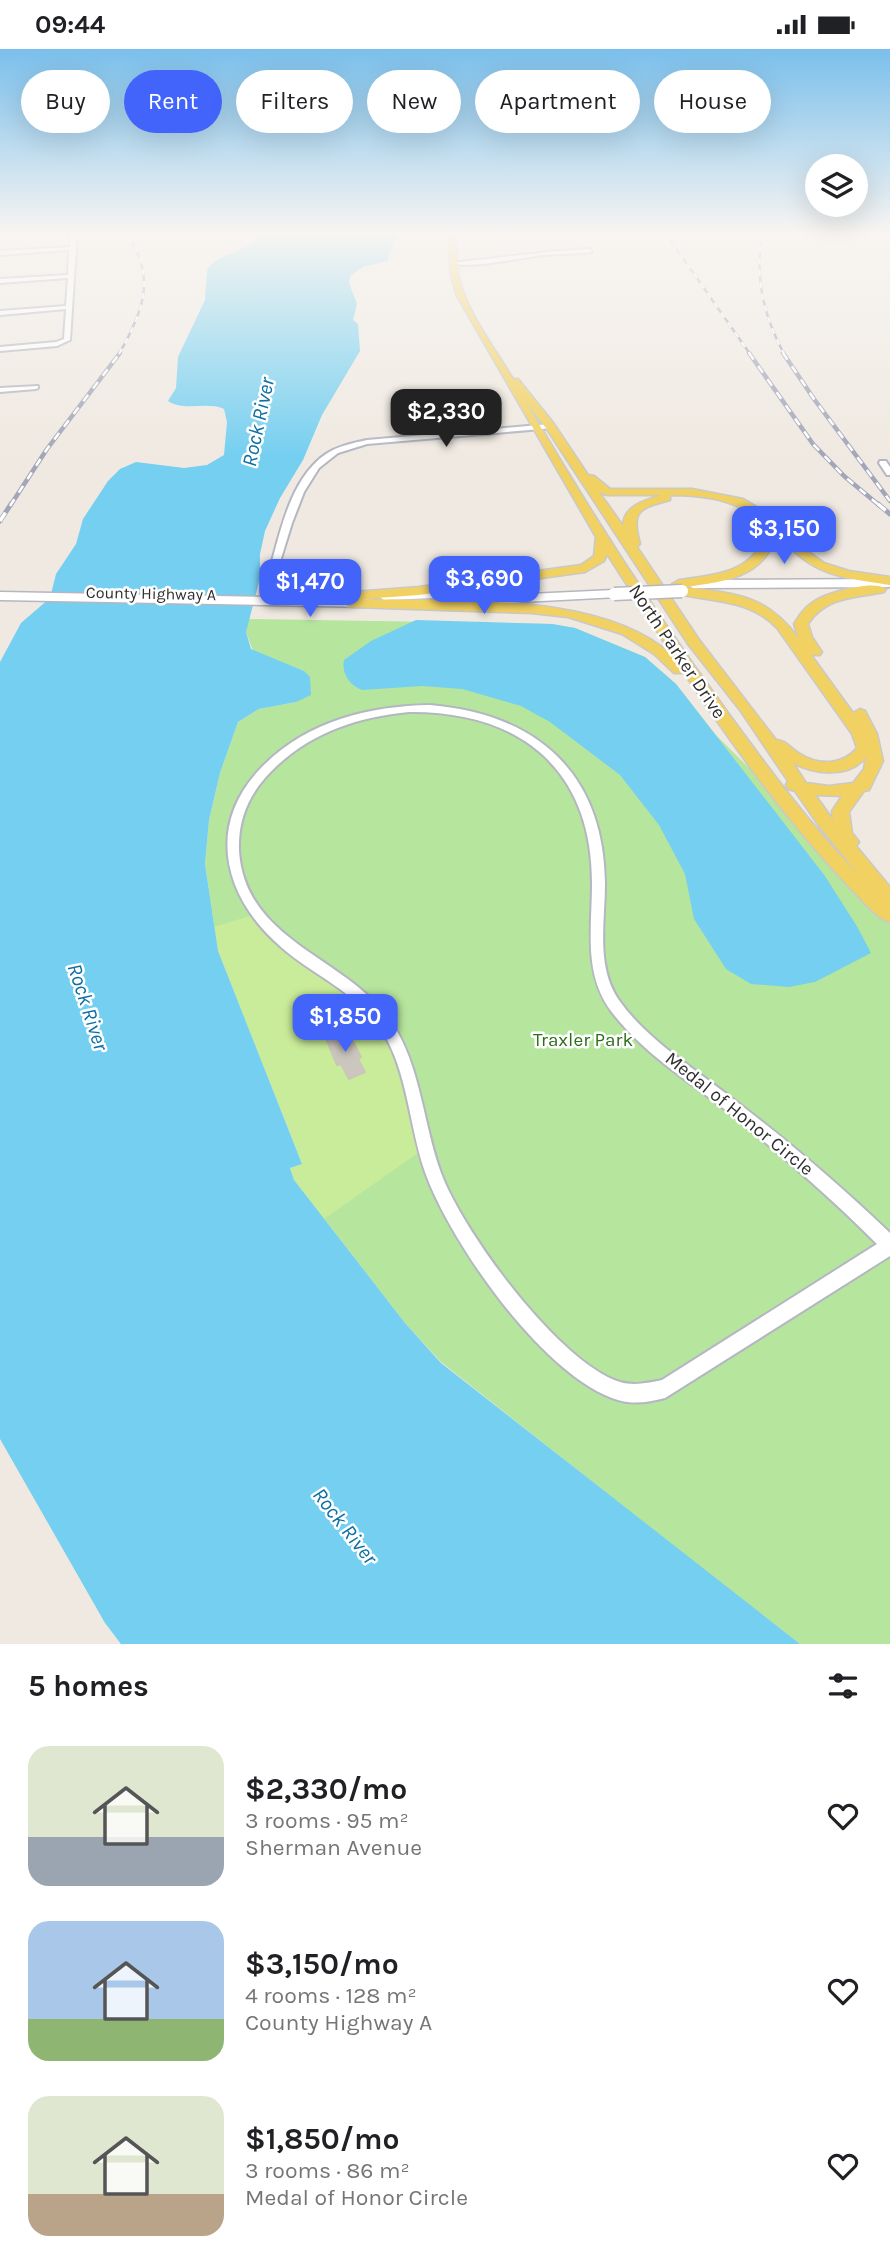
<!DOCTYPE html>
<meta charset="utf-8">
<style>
:root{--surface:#fff;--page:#f6f6f6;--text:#202124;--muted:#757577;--accent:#4264fb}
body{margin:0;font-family:Karla,sans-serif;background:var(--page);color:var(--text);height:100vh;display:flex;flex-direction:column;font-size:26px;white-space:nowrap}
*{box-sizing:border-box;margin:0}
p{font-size:23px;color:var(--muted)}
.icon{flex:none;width:38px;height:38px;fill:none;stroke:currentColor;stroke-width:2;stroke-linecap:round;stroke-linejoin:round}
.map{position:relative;height:1595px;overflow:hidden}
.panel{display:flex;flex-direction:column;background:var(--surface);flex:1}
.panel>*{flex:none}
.banner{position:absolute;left:21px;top:21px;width:849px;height:63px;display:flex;gap:14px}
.controls{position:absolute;left:805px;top:105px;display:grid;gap:14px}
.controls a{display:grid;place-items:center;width:63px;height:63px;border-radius:50%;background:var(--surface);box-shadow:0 7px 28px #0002;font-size:35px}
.price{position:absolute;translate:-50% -60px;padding:0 16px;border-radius:14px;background:var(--accent);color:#fff;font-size:23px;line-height:46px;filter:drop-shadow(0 2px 4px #0008)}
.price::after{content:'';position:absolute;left:50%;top:42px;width:21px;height:16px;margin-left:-10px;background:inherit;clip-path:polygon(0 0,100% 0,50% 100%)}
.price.active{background:#222;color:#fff}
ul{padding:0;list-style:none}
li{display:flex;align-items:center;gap:21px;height:175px;padding:0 28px}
li span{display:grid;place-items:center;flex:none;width:196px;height:140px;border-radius:21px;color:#555}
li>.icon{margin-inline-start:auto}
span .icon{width:84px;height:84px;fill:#fffc;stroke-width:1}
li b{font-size:30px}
h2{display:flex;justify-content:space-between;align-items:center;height:84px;padding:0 28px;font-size:30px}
.pill{padding:0 24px;border-radius:32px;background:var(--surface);box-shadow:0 7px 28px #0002;font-size:24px;line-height:63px}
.pill.active{background:var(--accent);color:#fff}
.status{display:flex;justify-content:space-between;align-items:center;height:49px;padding:0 35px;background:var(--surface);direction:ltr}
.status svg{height:19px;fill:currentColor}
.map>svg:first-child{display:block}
.green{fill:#b6e59e}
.pitch{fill:#c9ec9a}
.water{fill:#75cff0}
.building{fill:#cbc7bf;stroke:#cbc5ba;stroke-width:2}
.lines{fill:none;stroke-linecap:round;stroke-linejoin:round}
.minor-casing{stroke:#b4b7c1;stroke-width:4}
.secondary-casing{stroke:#b4b7c1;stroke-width:3}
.primary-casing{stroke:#c9c9c9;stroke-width:3}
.minor{fill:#fff;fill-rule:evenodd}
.secondary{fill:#fff;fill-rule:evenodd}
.primary{fill:#f2d163;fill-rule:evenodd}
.rail-far2-casing{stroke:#a3a6b8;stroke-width:2.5}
.rail-far1-casing{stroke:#a3a6b8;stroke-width:4.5}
.rail-casing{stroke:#a3a6b8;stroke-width:5}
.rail-far2{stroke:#fff;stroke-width:2;stroke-dasharray:6;stroke-linecap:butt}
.rail-far1{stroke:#fff;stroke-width:2.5;stroke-dasharray:8;stroke-linecap:butt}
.rail{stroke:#fff;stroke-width:3.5;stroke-dasharray:10;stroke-linecap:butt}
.secondary-bridge-casing{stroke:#b4b7c1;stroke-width:15;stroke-linecap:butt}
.secondary-bridge{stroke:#fff;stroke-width:12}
.labels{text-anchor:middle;stroke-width:5;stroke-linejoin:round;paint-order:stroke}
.far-street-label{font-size:16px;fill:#2e2e2e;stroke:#fff}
.street-label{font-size:19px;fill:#2e2e2e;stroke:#fff}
.park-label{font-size:19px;fill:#2c6e1b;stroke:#fff}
.water-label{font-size:21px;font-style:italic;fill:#0d6fa3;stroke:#fff}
</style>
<div class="status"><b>09:44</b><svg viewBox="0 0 49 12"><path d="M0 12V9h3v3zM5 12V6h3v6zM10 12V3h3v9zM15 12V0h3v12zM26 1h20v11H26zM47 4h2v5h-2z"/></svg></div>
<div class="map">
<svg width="890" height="1595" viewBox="0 0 890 1595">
<rect width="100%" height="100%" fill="#efe9e1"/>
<polygon class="green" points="247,570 552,575 575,579 645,608 676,635 716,686 796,766 890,866 890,1595 800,1595 671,1495 441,1313 405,1274 294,1131 302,1114 218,902 205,815 209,771 220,724 238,673 259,660 296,653 304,622 253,602 246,583"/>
<polygon class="pitch" points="259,864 354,939 395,994 425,1099 324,1170 294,1131 290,1119 302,1114 218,902 214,878"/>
<g class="water">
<path d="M 260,185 L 397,185 L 387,212 L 363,218 L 350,227 L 349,234 L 357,255 L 353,271 L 358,275 L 360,302 L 322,366 L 303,411 L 280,449 L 265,482 L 260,505 L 260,529 L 246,583 L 251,600 L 304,622 L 310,628 L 311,646 L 296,653 L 259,660 L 238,673 L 220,724 L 209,771 L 205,815 L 218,902 L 302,1115 L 290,1119 L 294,1131 L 405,1274 L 441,1314 L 800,1595 L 121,1595 L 105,1574 L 0,1390 L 0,613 L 21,574 L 50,549 L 56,525 L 76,495 L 83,470 L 108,432 L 120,420 L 136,413 L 184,419 L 207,416 L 224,406 L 227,373 L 224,360 C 206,352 185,363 168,352 L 176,339 L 178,308 L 205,251 L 207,221 C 220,201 249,205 260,185 Z"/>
<path d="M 416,571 L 552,575 L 575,579 L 645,608 L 676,635 L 825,827 L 858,879 L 871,904 L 815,933 L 789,938 L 751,935 L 726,920 L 694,870 L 685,825 L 659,776 L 620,726 L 550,673 L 521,657 L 462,640 L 422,637 L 362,641 C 350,637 341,624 344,611 L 371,592 Z"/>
</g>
<polygon class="building" points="340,981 347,993 352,991 361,1008 358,1010 365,1023 349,1030 341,1015 337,1016 325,987"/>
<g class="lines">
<g class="minor-casing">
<g id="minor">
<polygon points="70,185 76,185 76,199 70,291 57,297 0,302 0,298 56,293 64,290 66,260 0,266 0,262 66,257 68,229 0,234 0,230 68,226 69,201 0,206 0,202 70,198"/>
<path d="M 590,200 L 592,203 C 576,205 559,205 543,206 C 520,209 470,220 451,214 L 556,202 Z"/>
<polygon points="38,337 38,339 36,340 0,343 0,339"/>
<path d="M 550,375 L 553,375 L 553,379 L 367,395 L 338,404 L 319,419 L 304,443 L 292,474 L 279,516 L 282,523 L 277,526 L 272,523 L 271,516 C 281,479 292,428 326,405 C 338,397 353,394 367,391 Z"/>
<polygon points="880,412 886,412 890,418 890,426 887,426 879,414"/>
<path d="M 430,656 C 537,665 604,724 605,835 C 605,874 595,920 621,954 C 650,993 695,1020 733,1050 C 788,1092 841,1137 890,1184 L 890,1207 L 665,1349 C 649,1353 634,1356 618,1351 C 544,1329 450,1193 425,1123 C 409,1077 408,1023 382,982 C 357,943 314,927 281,898 C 224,849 205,777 261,719 C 305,673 368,657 430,656 ZM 409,663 C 520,662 592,720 592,834 C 592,879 583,924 611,962 C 641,1002 684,1029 723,1059 C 777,1102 829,1147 877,1195 L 662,1331 C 648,1334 633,1337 620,1333 C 559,1314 463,1183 441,1124 C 423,1075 421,1018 392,974 C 349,908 245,894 239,802 C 238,774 246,751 265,729 C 302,687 354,668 409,663 Z"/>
</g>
</g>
<g class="secondary-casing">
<g id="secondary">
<polygon points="890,530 890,538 693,539 687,535 693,531"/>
<polygon points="456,541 460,542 460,548 384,551 378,547 384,543"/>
<polygon points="614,541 618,542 618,548 443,557 437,553 443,549"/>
<polygon points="0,543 368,550 374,554 368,558 0,551"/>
</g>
</g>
<g class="primary-casing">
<path id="primary" d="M 448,185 L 456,185 C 457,199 456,215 459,228 C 467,264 494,298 513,330 L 518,330 L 554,375 L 588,426 L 594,427 L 610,440 L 692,440 L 743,450 L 777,470 L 799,496 L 824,514 L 849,522 L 890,528 L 890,536 C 829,527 809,524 769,476 L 768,475 L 775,491 C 760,530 721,533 684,538 C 736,545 766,545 799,590 L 794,575 C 799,567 804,559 812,554 C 825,544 874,530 886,540 L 884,543 C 855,549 826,547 808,575 L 812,588 L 822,603 L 820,606 L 811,606 L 853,664 L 860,660 L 865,662 L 877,685 L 883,712 L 869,741 L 864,742 L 849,763 L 852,784 L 859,793 L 856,797 L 890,838 L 890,873 C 876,869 864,852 853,842 C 790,776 735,700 684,624 L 674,624 L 654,605 L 622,585 L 568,568 L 531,564 L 352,558 L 347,557 L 347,552 L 336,551 L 334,548 L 341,544 L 419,538 L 581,516 L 594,507 L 596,488 L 457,247 L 451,227 ZM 526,353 L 546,379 L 688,595 L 740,661 L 788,732 L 786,736 L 788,740 L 795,742 L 819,777 L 858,825 C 810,776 769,720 728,664 C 655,564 588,460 526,353 ZM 599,443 L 607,446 L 662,446 C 645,451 623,457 623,477 ZM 670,446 C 698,446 726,449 750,464 L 747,467 L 758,479 L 763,491 C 748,525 712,526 679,531 L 672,535 L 679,539 L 675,542 L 677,545 C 714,553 749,550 777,579 L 852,685 L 857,699 C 843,716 819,717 800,705 C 791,700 786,691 776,691 L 700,592 L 637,498 L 640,495 C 631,462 639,459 670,451 ZM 607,505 L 673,607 C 603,542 454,553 363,550 L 419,546 L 585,523 L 604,512 ZM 866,708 L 864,720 L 853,734 L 829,737 L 806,734 L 793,714 C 815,726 850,729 866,708 ZM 815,746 L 842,747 L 832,762 L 833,771 Z"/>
</g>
<use href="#minor" class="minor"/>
<use href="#secondary" class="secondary"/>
<use href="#primary" class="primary"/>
<g class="rail-far2-casing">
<g id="rail-far2">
<polyline points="666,185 750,305"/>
<path d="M 762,185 C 755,230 763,265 784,305"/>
<path d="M 119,305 C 143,263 157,229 127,185"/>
</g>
</g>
<g class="rail-far1-casing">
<g id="rail-far1">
<polyline points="749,304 813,395 844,427 880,457"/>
<polyline points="783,304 814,350 890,452"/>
<polyline points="10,457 47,400 120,304"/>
</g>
</g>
<g class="rail-casing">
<g id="rail">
<polyline points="878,455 890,465"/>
<polyline points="0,472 11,455"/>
</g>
</g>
<use href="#rail-far2" class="rail-far2"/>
<use href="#rail-far1" class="rail-far1"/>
<use href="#rail" class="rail"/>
<g class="secondary-bridge-casing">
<polyline id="secondary-bridge" points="614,545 682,542"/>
</g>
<use href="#secondary-bridge" class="secondary-bridge"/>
</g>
<linearGradient id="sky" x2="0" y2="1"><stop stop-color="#7abfeb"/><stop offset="0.45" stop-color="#f8f5f2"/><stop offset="1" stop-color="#f8f5f2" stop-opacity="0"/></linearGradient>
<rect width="890" height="408" fill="url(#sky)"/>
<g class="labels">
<g class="far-street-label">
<text transform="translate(151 544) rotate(1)" y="6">County Highway A</text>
</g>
<g class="street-label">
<text transform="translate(678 602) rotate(56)" y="7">North Parker Drive</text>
<text transform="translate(740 1064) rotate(39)" y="7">Medal of Honor Circle</text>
</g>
<g class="park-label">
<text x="583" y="997">Traxler Park</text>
</g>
<g class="water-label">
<text transform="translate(258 373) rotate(-78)" y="7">Rock River</text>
<text transform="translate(88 958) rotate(72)" y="7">Rock River</text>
<text transform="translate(345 1477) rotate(52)" y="7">Rock River</text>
</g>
</g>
</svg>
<div class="controls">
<a><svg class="icon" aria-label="layers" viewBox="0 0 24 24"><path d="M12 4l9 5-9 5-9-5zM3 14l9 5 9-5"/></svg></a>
</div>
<b class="price active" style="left:446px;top:400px">$2,330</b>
<b class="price" style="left:784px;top:517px">$3,150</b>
<b class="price" style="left:484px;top:567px">$3,690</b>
<b class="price" style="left:310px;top:570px">$1,470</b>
<b class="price" style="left:345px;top:1005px">$1,850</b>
<div class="banner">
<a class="pill">Buy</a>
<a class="pill active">Rent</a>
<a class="pill">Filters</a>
<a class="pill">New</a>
<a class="pill">Apartment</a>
<a class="pill">House</a>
</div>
</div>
<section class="panel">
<h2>5 homes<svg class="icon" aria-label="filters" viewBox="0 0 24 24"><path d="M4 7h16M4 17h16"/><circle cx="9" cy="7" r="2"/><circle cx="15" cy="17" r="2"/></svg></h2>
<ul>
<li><span style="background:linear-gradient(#dfe7d0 65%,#9aa5b1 0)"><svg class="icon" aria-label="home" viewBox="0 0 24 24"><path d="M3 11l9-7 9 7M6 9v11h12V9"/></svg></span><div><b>$2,330/mo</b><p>3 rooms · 95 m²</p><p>Sherman Avenue</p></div><svg class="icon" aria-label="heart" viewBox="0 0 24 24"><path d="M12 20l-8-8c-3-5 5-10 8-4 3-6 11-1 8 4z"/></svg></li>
<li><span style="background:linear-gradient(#a9c7e8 70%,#8fb573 0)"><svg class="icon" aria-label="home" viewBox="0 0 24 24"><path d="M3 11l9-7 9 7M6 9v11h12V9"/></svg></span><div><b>$3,150/mo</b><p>4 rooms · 128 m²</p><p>County Highway A</p></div><svg class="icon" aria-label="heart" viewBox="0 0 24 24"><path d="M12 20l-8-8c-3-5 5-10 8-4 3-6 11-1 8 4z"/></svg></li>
<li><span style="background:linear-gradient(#dfe7d0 70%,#b9a48a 0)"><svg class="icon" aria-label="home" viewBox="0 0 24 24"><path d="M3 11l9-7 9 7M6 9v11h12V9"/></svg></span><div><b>$1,850/mo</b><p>3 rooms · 86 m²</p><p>Medal of Honor Circle</p></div><svg class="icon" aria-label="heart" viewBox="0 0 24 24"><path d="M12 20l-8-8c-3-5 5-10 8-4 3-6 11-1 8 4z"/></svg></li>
</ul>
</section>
